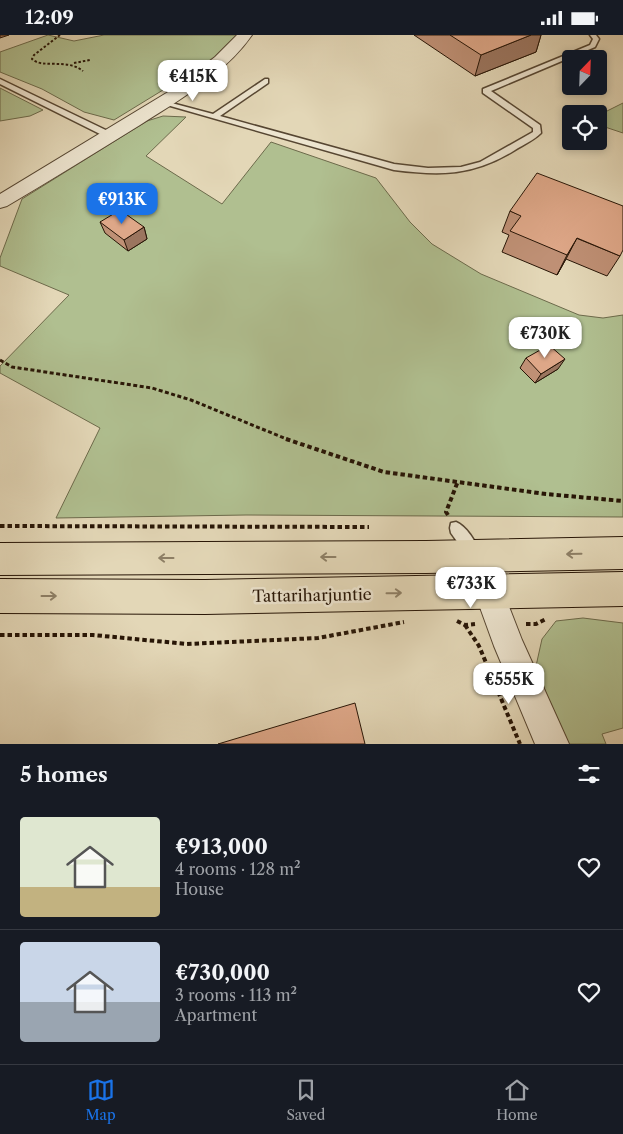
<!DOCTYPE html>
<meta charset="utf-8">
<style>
:root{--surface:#171b24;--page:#20242c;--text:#f1f3f6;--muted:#9ea1a6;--line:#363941;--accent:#1a73e8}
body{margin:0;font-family:"Libre Caslon Text",serif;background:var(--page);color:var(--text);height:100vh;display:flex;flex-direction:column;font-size:19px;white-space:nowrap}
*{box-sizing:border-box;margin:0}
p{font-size:16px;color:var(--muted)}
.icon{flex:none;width:28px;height:28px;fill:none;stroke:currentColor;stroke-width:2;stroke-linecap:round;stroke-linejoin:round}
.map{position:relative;height:709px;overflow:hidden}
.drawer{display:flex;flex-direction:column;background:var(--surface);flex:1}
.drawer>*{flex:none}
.needle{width:32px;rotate:23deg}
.controls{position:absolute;left:562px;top:15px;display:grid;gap:10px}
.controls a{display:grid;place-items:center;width:45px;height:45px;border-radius:5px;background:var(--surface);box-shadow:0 2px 8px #0003;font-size:25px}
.price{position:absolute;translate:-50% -42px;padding:0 11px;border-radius:10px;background:#fff;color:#222;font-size:16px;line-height:32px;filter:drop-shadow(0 1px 2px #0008)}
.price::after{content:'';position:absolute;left:50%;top:30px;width:15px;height:11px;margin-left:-8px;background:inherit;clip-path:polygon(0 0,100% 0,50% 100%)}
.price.active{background:var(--accent);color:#fff}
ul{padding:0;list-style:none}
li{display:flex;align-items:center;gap:15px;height:125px;padding:0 20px}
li+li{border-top:1px solid var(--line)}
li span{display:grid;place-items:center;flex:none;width:140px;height:100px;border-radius:5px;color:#555}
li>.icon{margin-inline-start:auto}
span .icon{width:60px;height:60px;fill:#fffc;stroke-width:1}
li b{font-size:21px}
h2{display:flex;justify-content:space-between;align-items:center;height:60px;padding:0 20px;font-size:21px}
.status{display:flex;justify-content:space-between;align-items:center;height:35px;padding:0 25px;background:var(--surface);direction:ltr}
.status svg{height:14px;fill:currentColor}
.tab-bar{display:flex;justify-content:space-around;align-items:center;height:70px;border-top:1px solid var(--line);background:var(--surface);font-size:14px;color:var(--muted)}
.tab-bar a{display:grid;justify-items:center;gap:2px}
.tab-bar .active{color:var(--accent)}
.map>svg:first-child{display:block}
.green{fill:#b0bf90;stroke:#6c6a4b}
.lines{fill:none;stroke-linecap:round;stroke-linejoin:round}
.service-casing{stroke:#564632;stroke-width:3}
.minor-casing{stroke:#564632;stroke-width:2}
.primary-casing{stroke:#271506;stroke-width:2}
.path-far2{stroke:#271506;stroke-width:2;stroke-dasharray:2.5 2;stroke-linecap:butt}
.path-far1{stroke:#271506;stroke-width:3;stroke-dasharray:4 2.5;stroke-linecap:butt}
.path{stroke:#271506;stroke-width:4;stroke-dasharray:4.5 3;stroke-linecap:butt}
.service{fill:#ede5d0;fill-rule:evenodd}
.minor{fill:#ede5d0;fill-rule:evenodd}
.primary{fill:#e3d7b7;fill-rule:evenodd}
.wall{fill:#bf9075;stroke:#271506}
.shaded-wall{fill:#9b755f;stroke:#271506}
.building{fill:#dea788;stroke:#271506}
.oneway{stroke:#8e8067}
.labels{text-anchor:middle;stroke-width:5;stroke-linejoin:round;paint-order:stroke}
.near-street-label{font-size:16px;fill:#271506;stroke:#ede5d0}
</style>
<div class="status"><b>12:09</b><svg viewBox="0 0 49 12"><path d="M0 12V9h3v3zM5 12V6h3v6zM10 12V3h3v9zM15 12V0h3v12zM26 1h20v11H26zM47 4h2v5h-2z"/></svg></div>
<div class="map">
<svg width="623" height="709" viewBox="0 0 623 709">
<rect width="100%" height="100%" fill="#e3d7b7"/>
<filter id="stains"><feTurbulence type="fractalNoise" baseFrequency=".004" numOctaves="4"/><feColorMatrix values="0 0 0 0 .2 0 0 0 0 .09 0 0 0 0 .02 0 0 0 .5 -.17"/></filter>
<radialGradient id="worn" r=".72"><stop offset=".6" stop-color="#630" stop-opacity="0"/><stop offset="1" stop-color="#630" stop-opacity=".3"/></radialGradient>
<g class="green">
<polygon points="48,0 74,6 104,0 237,0 212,25 114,85 84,77 42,54 0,37 0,17"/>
<polygon points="0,53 43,75 30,81 0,86"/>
<polygon points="623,68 623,98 599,90 599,80"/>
<polygon points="163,81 186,82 146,121 222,169 271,107 376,143 410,187 432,209 481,239 579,280 603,283 623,280 623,482 246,480 56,483 100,393 0,338 0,331 69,260 0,231 0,223 22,164 147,86"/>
<polygon points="583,583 623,588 623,693 602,699 606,709 569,709 546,658 536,631 542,604 556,586"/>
</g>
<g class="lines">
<g class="service-casing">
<g id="service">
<path d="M 590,0 L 596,0 L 599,4 L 595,12 L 491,56 L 540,90 L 541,98 C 534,105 523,110 515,115 C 473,141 441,141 394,135 L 160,68 L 164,66 L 213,79 L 265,44 L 268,44 L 268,48 L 220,81 L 394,129 L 428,133 L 461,132 L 480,127 L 533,97 L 533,93 L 483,58 L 483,54 L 590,10 L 593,4 Z"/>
<polygon points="0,44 114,99 115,101 108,103 0,49"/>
<path d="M 456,487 C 466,491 476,507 480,517 L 478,522 L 473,524 L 468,522 L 451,498 L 450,493 L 451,488 Z"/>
</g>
</g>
<g class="minor-casing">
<g id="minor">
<path d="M 237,0 L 252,0 C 225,39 179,65 140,90 C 96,117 51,145 7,171 L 0,173 L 0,159 L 173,54 L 215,22 Z"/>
<polygon points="475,506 485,510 522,605 569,709 535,709 494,611 461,520 465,510"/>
</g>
</g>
<g class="primary-casing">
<g id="primary">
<polygon points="623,502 623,534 426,538 0,540 0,508 426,506"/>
<polygon points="623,537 623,571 205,579 0,578 0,544 205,545"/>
</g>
</g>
<g class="path-far2">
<path d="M 60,0 L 34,20 L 32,24 C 42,34 67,23 83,36"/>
<polyline points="74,28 90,25"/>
</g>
<polyline class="path-far1" points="0,325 12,332 152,353 191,365 289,405"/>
<g class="path">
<polyline points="286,404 384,437 546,459 623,466"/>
<polyline points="448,480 446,477 458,446"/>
<polyline points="0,491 369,492"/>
<polyline points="457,586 465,590 475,589"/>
<polyline points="526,589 536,589 546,584"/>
<polyline points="465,590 479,611 520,709"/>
<polyline points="0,600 93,600 187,609 318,603 404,587"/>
</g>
<use href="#service" class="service"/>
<use href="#minor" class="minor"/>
<use href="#primary" class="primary"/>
</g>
<g class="wall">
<polygon points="414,0 541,0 536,17 475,41"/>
<polygon points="510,176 620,221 607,241 566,224 557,240 502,217 509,200 502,197"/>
<polygon points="100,187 144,192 147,204 128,216 105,198"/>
<polygon points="526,323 558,334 535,348 520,333"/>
</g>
<g class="shaded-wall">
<polygon points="0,0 9,0 0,3"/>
<polygon points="531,0 541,0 536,17 475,41 481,20"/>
<polygon points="144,192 147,204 128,216 124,205"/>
<polygon points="577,203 566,224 557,240 567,220"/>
<polygon points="565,324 558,334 535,348 541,339"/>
</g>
<g class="building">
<polygon points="450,0 531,0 481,20"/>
<polygon points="537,138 623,171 623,215 620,221 577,203 567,220 510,196 521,181 510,176"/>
<polygon points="120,175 144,192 124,205 100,187"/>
<polygon points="549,310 565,324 541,339 526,323"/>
<polygon points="355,668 365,709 218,709"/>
</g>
<defs><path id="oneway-shaft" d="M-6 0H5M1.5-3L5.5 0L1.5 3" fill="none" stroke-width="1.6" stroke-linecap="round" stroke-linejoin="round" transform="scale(1.25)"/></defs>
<g class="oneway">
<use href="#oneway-shaft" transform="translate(574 519) rotate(179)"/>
<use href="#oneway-shaft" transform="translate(328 522) rotate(180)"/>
<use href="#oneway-shaft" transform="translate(166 523) rotate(180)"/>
<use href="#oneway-shaft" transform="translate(394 558) rotate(-1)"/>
<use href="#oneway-shaft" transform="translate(49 561)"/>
</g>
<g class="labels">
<g class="near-street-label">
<text transform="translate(312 560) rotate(-1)" y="6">Tattariharjuntie</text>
</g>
</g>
<rect width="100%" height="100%" filter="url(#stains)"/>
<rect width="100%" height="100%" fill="url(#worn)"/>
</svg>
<div class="controls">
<a><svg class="needle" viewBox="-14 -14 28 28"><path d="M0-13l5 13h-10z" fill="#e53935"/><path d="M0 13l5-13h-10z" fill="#9ea1a6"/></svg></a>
<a><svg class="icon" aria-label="locate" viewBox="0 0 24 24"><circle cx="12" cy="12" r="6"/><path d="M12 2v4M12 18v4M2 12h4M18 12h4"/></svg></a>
</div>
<b class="price" style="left:193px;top:67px">€415K</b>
<b class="price active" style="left:122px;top:190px">€913K</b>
<b class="price" style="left:545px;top:324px">€730K</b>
<b class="price" style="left:471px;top:574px">€733K</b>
<b class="price" style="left:509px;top:670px">€555K</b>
</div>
<section class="drawer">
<h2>5 homes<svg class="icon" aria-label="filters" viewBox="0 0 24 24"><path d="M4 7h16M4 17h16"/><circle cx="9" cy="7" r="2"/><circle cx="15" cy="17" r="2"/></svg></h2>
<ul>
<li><span style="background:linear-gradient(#dfe7d0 70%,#c2b280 0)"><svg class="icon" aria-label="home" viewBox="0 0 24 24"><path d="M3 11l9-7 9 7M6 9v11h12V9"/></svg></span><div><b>€913,000</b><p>4 rooms · 128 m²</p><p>House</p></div><svg class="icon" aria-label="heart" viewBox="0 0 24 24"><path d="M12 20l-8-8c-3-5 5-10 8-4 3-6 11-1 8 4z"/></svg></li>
<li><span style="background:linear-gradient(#c9d6e8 60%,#9aa5b1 0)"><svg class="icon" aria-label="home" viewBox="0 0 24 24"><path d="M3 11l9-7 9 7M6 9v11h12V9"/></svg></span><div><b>€730,000</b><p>3 rooms · 113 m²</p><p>Apartment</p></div><svg class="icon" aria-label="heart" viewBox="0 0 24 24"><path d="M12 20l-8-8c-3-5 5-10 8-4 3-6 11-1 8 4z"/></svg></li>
</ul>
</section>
<nav class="tab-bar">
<a class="active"><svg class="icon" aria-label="map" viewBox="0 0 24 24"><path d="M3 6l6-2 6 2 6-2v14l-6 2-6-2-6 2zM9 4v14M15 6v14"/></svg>Map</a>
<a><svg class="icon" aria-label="saved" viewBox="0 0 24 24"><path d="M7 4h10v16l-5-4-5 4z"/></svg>Saved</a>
<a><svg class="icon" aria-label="home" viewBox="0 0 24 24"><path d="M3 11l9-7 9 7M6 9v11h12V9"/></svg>Home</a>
</nav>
